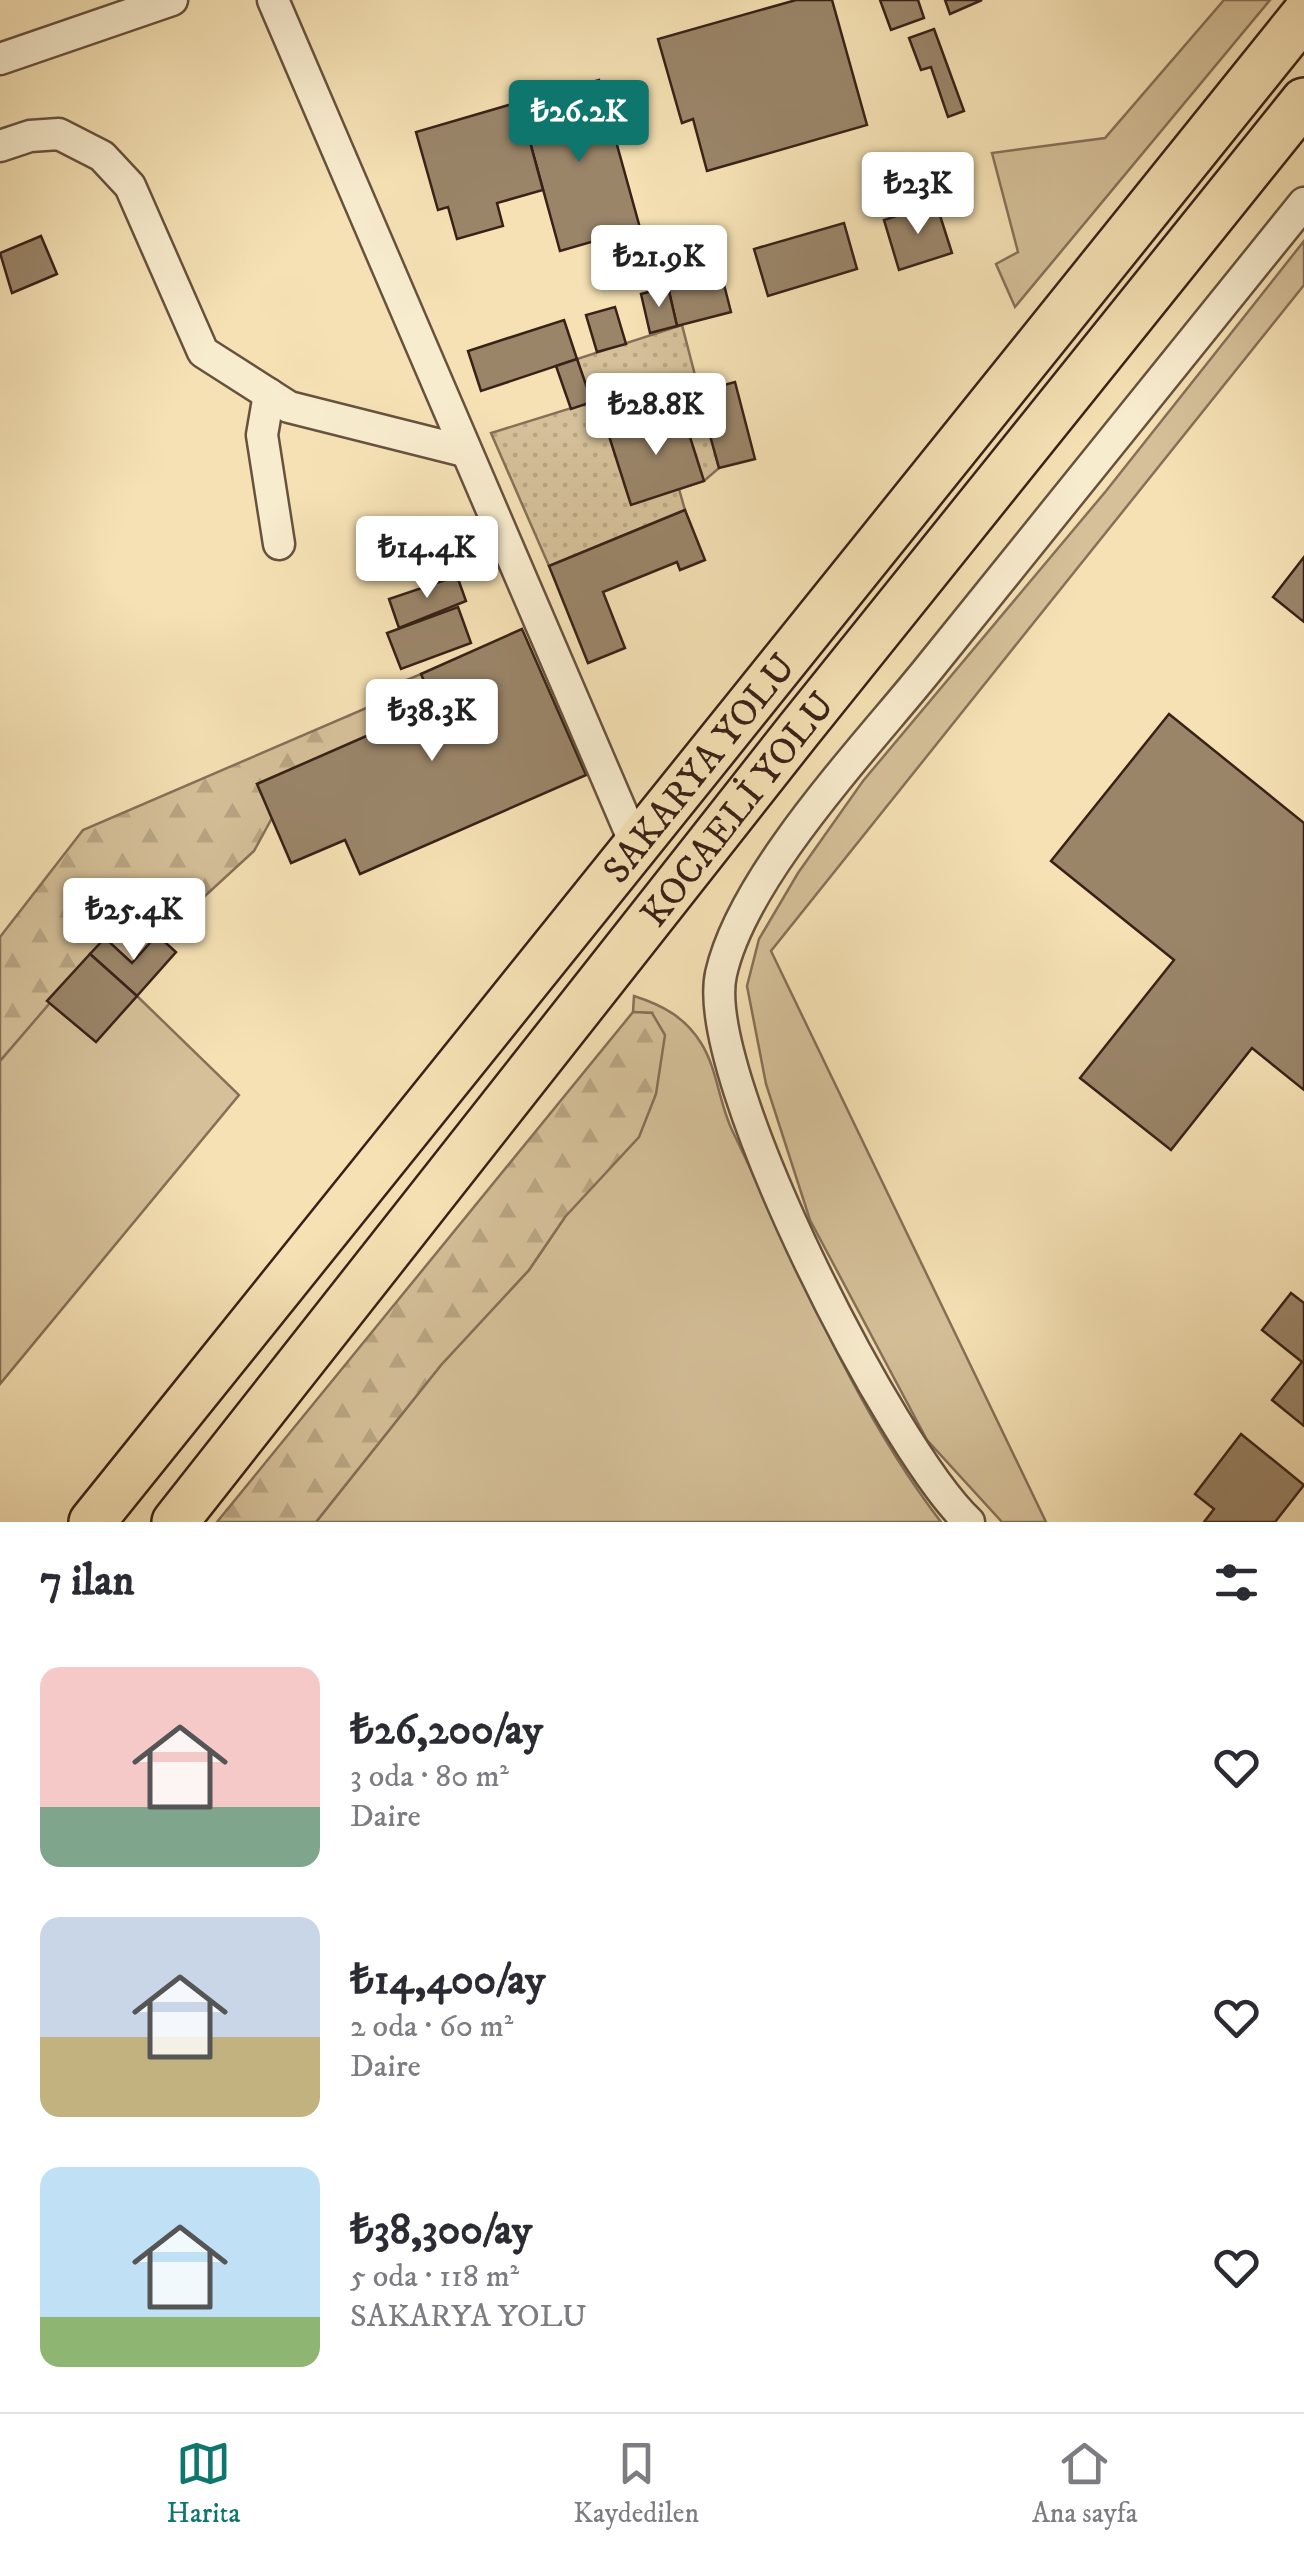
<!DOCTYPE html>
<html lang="tr">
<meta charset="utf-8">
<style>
:root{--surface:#fff;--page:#f2f2f3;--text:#2b2b33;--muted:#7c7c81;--line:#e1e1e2;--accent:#0f766e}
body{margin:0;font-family:"IM FELL DW Pica",serif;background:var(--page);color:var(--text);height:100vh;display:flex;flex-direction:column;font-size:38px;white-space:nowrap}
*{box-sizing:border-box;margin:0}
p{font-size:32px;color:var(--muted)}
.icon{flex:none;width:55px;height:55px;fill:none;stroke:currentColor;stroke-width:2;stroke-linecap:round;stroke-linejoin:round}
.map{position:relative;height:1522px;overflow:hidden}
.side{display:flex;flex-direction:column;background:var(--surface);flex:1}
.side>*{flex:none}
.price{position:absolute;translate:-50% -85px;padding:0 22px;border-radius:10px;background:#fff;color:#222;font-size:32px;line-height:65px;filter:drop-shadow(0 2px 5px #0008)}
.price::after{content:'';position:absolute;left:50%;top:60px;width:30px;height:22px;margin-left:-15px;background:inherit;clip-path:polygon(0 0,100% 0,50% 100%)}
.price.on{background:var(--accent);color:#fff}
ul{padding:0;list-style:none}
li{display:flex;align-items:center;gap:30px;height:250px;padding:0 40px}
li span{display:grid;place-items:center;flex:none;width:280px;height:200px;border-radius:20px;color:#555}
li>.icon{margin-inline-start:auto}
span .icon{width:120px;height:120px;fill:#fffc;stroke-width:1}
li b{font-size:42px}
h2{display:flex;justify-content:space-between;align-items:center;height:120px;padding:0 40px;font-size:42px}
.menu{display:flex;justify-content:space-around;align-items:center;height:140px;border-top:2px solid var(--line);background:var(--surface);font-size:28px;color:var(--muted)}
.menu a{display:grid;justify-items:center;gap:5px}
.menu .on{color:var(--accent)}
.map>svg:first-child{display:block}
.grass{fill:#d5c099;stroke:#867058;stroke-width:2.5}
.forest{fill:url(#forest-firs);stroke:#867058;stroke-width:2.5}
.garden{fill:url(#garden-dots);stroke:#867058;stroke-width:2.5}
.building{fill:#9a8569;stroke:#382118;stroke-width:2.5}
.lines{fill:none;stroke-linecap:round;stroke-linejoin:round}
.minor-casing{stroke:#67513f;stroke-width:35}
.highway-casing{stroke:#382118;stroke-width:50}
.minor{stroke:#f8ecce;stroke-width:30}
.highway{stroke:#f5e1b4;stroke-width:45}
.labels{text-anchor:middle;stroke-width:8;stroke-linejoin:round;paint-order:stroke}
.street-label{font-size:38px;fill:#382118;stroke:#f8ecce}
</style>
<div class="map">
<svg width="1304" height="1522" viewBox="0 0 1304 1522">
<defs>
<pattern id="forest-firs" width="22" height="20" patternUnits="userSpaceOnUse" patternTransform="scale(2.5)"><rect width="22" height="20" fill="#d5c099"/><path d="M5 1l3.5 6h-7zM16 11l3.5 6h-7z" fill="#b8a583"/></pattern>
<pattern id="garden-dots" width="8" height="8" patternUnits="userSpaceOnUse" patternTransform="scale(2.5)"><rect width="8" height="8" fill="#d5c099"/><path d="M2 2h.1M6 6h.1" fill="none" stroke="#b8a583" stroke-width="1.8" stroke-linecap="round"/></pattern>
</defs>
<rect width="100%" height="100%" fill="#f5e1b4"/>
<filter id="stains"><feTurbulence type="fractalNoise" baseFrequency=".002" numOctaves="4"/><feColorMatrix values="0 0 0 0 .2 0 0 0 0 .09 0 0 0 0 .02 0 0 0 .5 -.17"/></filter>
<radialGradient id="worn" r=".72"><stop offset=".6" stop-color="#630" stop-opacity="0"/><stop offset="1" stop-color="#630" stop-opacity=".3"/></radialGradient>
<g class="grass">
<polygon points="1224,0 1270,0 1015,307 996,264 1018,252 992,153 1105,138"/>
<polygon points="1304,241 1304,285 771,951 1046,1522 1002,1522 927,1440 810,1220 766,1084 747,986 759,939 798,873 863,781 1106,491"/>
<polygon points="137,996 239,1095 0,1384 0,1061 47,1001 96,1041"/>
<path d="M 634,996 C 662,1005 685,1017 701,1043 C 717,1068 719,1103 732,1130 C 796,1262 851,1405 941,1522 L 316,1522 L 441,1365 L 529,1270 L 565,1217 L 652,1013 L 633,1012 Z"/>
</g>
<g class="forest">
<polygon points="421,674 435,706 257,784 272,818 254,851 132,963 105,939 0,1061 0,937 83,830 406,691 404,681"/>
<polygon points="633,1012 652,1013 665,1035 656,1094 639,1137 565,1217 529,1270 441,1365 316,1522 217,1522"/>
</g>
<polygon class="garden" points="682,325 719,468 704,481 679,489 685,510 549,566 491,433 591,402 577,359"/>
<g class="building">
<polygon points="796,0 832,0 867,125 707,171 693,119 682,123 658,39"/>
<polygon points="880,0 918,0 924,18 891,30"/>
<polygon points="945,0 982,0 950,14"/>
<polygon points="934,29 964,111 948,117 931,67 921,70 909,38"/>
<polygon points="599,80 640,228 560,251 519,102"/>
<polygon points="519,102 543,190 497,203 503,226 457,239 448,207 438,210 416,132"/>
<polygon points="898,172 905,202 876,210 869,179"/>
<polygon points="936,203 952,253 899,270 884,220"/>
<polygon points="844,223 857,269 768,296 754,249"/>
<polygon points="41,236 57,274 12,293 0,253"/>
<polygon points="721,273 731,312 677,326 668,287"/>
<polygon points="668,287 677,326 650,333 641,294"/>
<polygon points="615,307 626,344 597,352 586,315"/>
<polygon points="564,320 577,359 481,391 468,351"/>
<polygon points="577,359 592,402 571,409 556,366"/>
<polygon points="735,382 755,459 719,468 698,392"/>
<polygon points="682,412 704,481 631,505 609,436"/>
<polygon points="685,510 705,560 680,570 677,562 603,592 625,648 588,663 549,566"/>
<polygon points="1304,557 1304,622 1273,597"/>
<polygon points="457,576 466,601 399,628 389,599"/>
<polygon points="458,607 471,643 401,669 387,633"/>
<polygon points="522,629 586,775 360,874 345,840 291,863 257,784 435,706 421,674"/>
<polygon points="1169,714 1304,823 1304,1090 1252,1048 1171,1150 1080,1078 1174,960 1051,861"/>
<polygon points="157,935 176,952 137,996 90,954 105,938 132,963"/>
<polygon points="90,954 137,996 96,1042 47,1001"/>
<polygon points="1291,1293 1304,1303 1304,1426 1272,1400 1302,1362 1262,1330"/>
<polygon points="1241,1434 1304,1485 1275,1522 1204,1522 1214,1509 1195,1494"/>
</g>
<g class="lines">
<g class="minor-casing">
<g id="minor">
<polyline points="273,0 637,848"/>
<polyline points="0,59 172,0"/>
<polyline points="0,146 30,136 59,134 102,156 130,186 203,352 289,407 464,451"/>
<polyline points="269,394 262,435 279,544"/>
<path d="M 969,1522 C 892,1450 699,1074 721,974 C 743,875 866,747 930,667 C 1055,512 1179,358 1304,203"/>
</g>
</g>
<g class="highway-casing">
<g id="highway">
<path id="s1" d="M 92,1522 L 1304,15"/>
<path id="s2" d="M 175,1522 L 798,731 L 1304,101"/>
</g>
</g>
<use href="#minor" class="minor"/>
<use href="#highway" class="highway"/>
</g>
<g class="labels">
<g class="street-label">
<text dy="13" stroke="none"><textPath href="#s1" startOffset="968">SAKARYA YOLU</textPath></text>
<text dy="13" stroke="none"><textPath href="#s2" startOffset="908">KOCAELİ YOLU</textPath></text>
</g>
</g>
<rect width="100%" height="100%" filter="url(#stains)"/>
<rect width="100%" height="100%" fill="url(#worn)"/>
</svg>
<b class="price on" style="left:579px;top:165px">₺26.2K</b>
<b class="price" style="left:918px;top:237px">₺23K</b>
<b class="price" style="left:659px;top:310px">₺21.9K</b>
<b class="price" style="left:656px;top:458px">₺28.8K</b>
<b class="price" style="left:427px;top:601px">₺14.4K</b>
<b class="price" style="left:432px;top:764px">₺38.3K</b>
<b class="price" style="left:134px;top:963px">₺25.4K</b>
</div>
<section class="side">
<h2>7 ilan<svg class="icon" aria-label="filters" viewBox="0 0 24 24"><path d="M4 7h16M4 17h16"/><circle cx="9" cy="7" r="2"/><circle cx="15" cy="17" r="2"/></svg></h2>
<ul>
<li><span style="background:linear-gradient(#f6c9c9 70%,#7fa58c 0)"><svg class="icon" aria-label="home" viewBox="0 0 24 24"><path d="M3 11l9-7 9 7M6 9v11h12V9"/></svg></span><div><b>₺26,200/ay</b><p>3 oda · 80 m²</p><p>Daire</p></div><svg class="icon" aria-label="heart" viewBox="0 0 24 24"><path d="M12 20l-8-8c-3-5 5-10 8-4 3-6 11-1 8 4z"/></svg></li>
<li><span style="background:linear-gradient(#c9d6e8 60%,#c2b280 0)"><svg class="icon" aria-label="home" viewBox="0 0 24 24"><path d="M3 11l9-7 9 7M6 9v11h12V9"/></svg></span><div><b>₺14,400/ay</b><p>2 oda · 60 m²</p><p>Daire</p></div><svg class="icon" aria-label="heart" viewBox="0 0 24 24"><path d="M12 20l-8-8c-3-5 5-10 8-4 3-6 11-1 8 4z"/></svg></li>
<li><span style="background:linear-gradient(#bfe0f5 75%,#8fb573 0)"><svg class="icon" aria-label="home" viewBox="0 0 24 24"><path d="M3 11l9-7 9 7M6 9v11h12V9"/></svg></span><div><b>₺38,300/ay</b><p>5 oda · 118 m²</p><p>SAKARYA YOLU</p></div><svg class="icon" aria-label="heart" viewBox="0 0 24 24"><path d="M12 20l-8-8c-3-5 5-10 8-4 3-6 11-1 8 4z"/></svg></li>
</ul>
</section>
<nav class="menu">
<a class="on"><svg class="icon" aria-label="map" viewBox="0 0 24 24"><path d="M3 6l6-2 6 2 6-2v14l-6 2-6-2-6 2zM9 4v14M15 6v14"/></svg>Harita</a>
<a><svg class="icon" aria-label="saved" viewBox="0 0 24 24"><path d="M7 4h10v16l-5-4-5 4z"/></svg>Kaydedilen</a>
<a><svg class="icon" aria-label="home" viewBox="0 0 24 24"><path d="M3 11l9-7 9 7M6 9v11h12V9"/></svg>Ana sayfa</a>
</nav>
